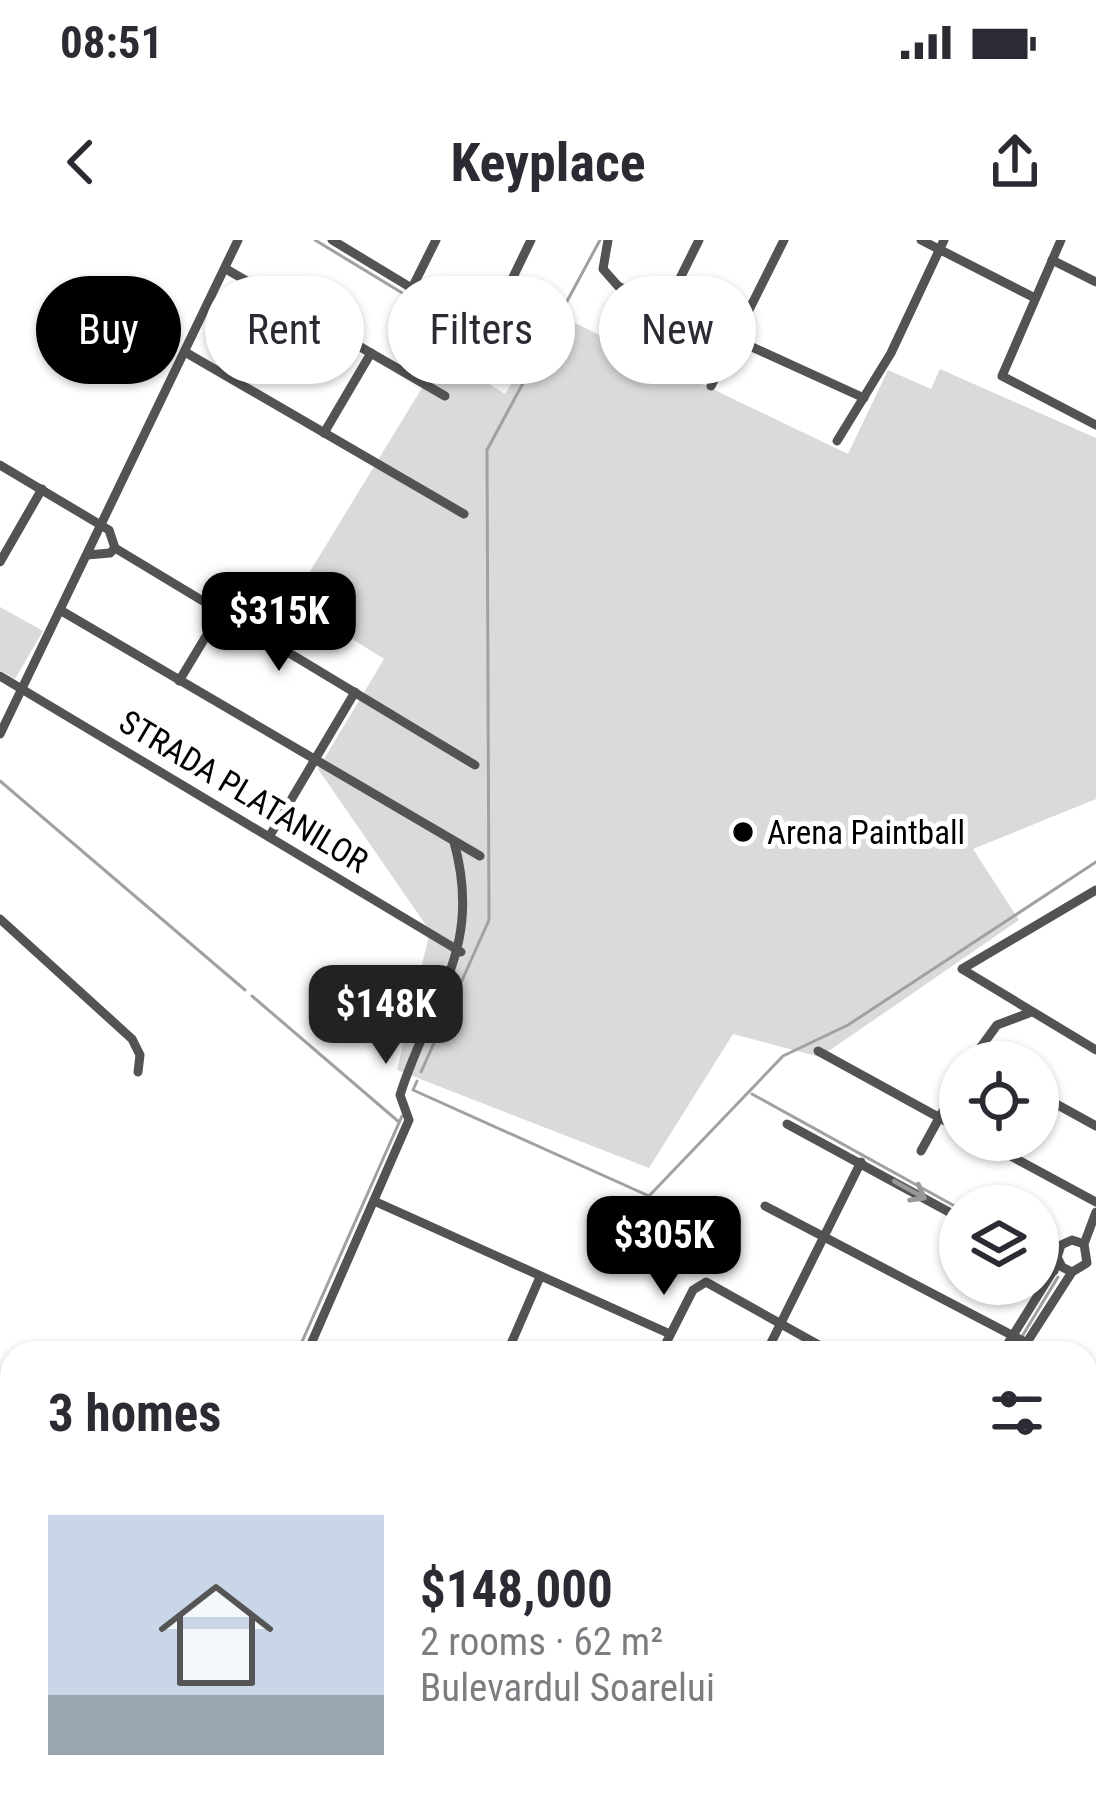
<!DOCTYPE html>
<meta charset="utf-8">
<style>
:root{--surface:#fff;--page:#f7f7f7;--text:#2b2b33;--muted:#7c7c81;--accent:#000}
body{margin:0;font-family:"Roboto Condensed",sans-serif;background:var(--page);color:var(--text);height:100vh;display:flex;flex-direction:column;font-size:45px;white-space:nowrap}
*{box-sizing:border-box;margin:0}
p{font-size:39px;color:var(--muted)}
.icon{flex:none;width:66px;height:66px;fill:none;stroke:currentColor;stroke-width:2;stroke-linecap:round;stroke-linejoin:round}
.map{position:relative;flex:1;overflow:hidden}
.sheet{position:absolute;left:0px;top:1101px;width:1098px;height:468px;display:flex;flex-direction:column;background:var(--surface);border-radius:36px 36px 0 0;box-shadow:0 3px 9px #0004}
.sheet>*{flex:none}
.top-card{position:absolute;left:36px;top:36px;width:1026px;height:108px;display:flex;gap:24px}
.buttons{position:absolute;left:939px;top:801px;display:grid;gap:24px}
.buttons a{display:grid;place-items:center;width:120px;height:120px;border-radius:50%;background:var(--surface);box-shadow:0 3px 9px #0004;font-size:60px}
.price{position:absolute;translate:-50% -102px;padding:0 27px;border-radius:24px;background:var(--accent);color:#fff;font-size:39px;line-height:78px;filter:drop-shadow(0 3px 6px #0008)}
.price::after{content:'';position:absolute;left:50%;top:72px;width:36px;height:27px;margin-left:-18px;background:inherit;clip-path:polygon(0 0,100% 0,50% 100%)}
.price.on{background:#222;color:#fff}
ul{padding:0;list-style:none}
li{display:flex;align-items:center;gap:36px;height:300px;padding:0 48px}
li span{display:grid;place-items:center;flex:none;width:336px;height:240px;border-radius:0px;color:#555}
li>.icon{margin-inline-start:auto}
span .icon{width:144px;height:144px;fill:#fffc;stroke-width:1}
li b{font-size:51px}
h2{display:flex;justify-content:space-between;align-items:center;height:144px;padding:0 48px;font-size:51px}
.chip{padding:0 42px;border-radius:54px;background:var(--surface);box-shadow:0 3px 9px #0004;font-size:42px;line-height:108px}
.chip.on{background:var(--accent);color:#fff}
.status{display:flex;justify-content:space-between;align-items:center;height:84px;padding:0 60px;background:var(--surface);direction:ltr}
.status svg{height:33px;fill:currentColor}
header{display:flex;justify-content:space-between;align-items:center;height:156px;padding:0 48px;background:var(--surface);font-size:54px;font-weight:700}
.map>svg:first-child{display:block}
.green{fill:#dadada}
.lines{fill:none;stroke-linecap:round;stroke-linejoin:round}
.stream{stroke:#a1a1a1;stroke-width:3}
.minor{stroke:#535353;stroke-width:9}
.oneway{stroke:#989898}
.poi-dot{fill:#000;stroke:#fff;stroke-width:4.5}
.labels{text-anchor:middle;stroke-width:10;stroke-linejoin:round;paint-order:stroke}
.street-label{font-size:33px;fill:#000;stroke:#fff}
.poi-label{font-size:33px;fill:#000;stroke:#fff;text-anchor:start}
</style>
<div class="status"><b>08:51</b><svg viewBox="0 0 49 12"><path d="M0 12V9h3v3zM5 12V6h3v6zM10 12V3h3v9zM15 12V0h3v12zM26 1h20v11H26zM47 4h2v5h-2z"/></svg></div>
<header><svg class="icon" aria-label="back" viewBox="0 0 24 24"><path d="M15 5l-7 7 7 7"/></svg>Keyplace<svg class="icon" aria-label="share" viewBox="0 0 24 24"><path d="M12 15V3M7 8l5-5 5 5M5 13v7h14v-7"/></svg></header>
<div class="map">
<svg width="1096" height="1569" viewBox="0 0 1096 1569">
<rect width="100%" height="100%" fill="#fff"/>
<g class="green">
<polygon points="554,73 848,214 888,130 931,149 940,129 1096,198 1096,559 973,609 1019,680 820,817 733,794 649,928 397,830 430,691 318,529 384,419 292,361 442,115 505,154"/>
<polygon points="0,367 43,391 15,439 0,430"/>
</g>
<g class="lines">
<g class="stream">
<polyline points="315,0 404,54"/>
<polyline points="412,59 527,128"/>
<polyline points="0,541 245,750"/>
<polyline points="252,756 399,882"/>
<polyline points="421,832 489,680 487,210 600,0"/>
<polyline points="417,841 413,850 649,956 783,816 848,785 1096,622"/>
<polyline points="752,854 960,969"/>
<polyline points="1038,1011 1053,1019"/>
<polyline points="297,1113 402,876"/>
<polyline points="1012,1113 1058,1037"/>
<polyline points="215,1557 229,1569"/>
</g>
<g class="minor">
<polyline points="332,0 486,93 531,0"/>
<polyline points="608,0 603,29 618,46 864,158"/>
<polyline points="921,0 1035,58"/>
<polyline points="1061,0 1002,136 1096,185"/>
<polyline points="1052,20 1096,42"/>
<polyline points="226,29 445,156"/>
<polyline points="405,62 436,0"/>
<polyline points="185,112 464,274"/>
<polyline points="642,115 699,0"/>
<polyline points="711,146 784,0"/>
<polyline points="324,193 371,113"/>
<polyline points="837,201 891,113 944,0"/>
<polyline points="0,225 109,290 115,308 110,313 87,315"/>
<polyline points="115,308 475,525"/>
<polyline points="0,322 42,249"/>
<polyline points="60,370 480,616"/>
<polyline points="0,436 461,712"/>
<polyline points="179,441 220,373"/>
<polyline points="0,494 238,0"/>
<polyline points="269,597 355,452"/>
<polyline points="1096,650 962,729 1096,810"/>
<polyline points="0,679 132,799 140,815 138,832"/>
<polyline points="818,811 960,889"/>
<polyline points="970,822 997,785 1029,773"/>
<polyline points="1038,854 1096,886"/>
<polyline points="787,884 960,978"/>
<polyline points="981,900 1096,962"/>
<polyline points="921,911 960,840"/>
<polyline points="374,961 670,1094"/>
<polyline points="765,966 1046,1113"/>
<polyline points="1084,1004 1072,1000 1061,1005 1057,1017 1062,1027 1072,1032 1087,1023 1084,1004 1096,972"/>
<polyline points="1038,1022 1054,1031"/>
<path d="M 307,1113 L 409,880 L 400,855 C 430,759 484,710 454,602"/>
<polyline points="507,1113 540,1037"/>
<polyline points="661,1113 693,1050 706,1042 833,1113"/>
<polyline points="766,1113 861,922"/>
<polyline points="1002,1113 1058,1023"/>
<polyline points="1020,1113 1072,1032"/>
<polyline points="1086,1133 1096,1139"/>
<polyline points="197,1557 211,1569"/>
<polyline points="580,1557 587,1569"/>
<polyline points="841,1557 849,1569"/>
<polyline points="151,1569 157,1557"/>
<polyline points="403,1569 422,1557"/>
<polyline points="930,1569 947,1560"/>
</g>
</g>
<defs><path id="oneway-shaft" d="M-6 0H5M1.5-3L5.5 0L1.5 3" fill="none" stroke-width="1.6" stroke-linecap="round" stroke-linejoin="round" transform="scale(3)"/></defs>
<use class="oneway" href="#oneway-shaft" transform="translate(910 950) rotate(29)"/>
<circle class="poi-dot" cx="743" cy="592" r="12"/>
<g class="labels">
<g class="street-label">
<text transform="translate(244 551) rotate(31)" y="12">STRADA PLATANILOR</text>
</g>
<g class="poi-label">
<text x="767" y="604">Arena Paintball</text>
</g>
</g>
</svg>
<div class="buttons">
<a><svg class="icon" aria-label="locate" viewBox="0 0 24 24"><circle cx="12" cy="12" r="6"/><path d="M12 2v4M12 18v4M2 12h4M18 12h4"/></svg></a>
<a><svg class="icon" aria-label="layers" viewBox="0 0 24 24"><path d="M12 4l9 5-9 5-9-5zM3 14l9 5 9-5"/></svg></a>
</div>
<b class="price" style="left:279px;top:434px">$315K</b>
<b class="price on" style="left:386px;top:827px">$148K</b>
<b class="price" style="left:664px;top:1058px">$305K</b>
<div class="top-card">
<a class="chip on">Buy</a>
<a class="chip">Rent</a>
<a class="chip">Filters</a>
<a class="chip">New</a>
</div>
<section class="sheet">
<h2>3 homes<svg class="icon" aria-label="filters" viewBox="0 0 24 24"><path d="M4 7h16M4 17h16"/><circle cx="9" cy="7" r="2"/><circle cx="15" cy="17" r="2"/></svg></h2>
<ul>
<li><span style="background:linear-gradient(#c9d6e8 75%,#9aa5b1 0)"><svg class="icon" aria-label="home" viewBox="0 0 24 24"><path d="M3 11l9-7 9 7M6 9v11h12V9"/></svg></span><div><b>$148,000</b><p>2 rooms · 62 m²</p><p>Bulevardul Soarelui</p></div></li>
</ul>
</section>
</div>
